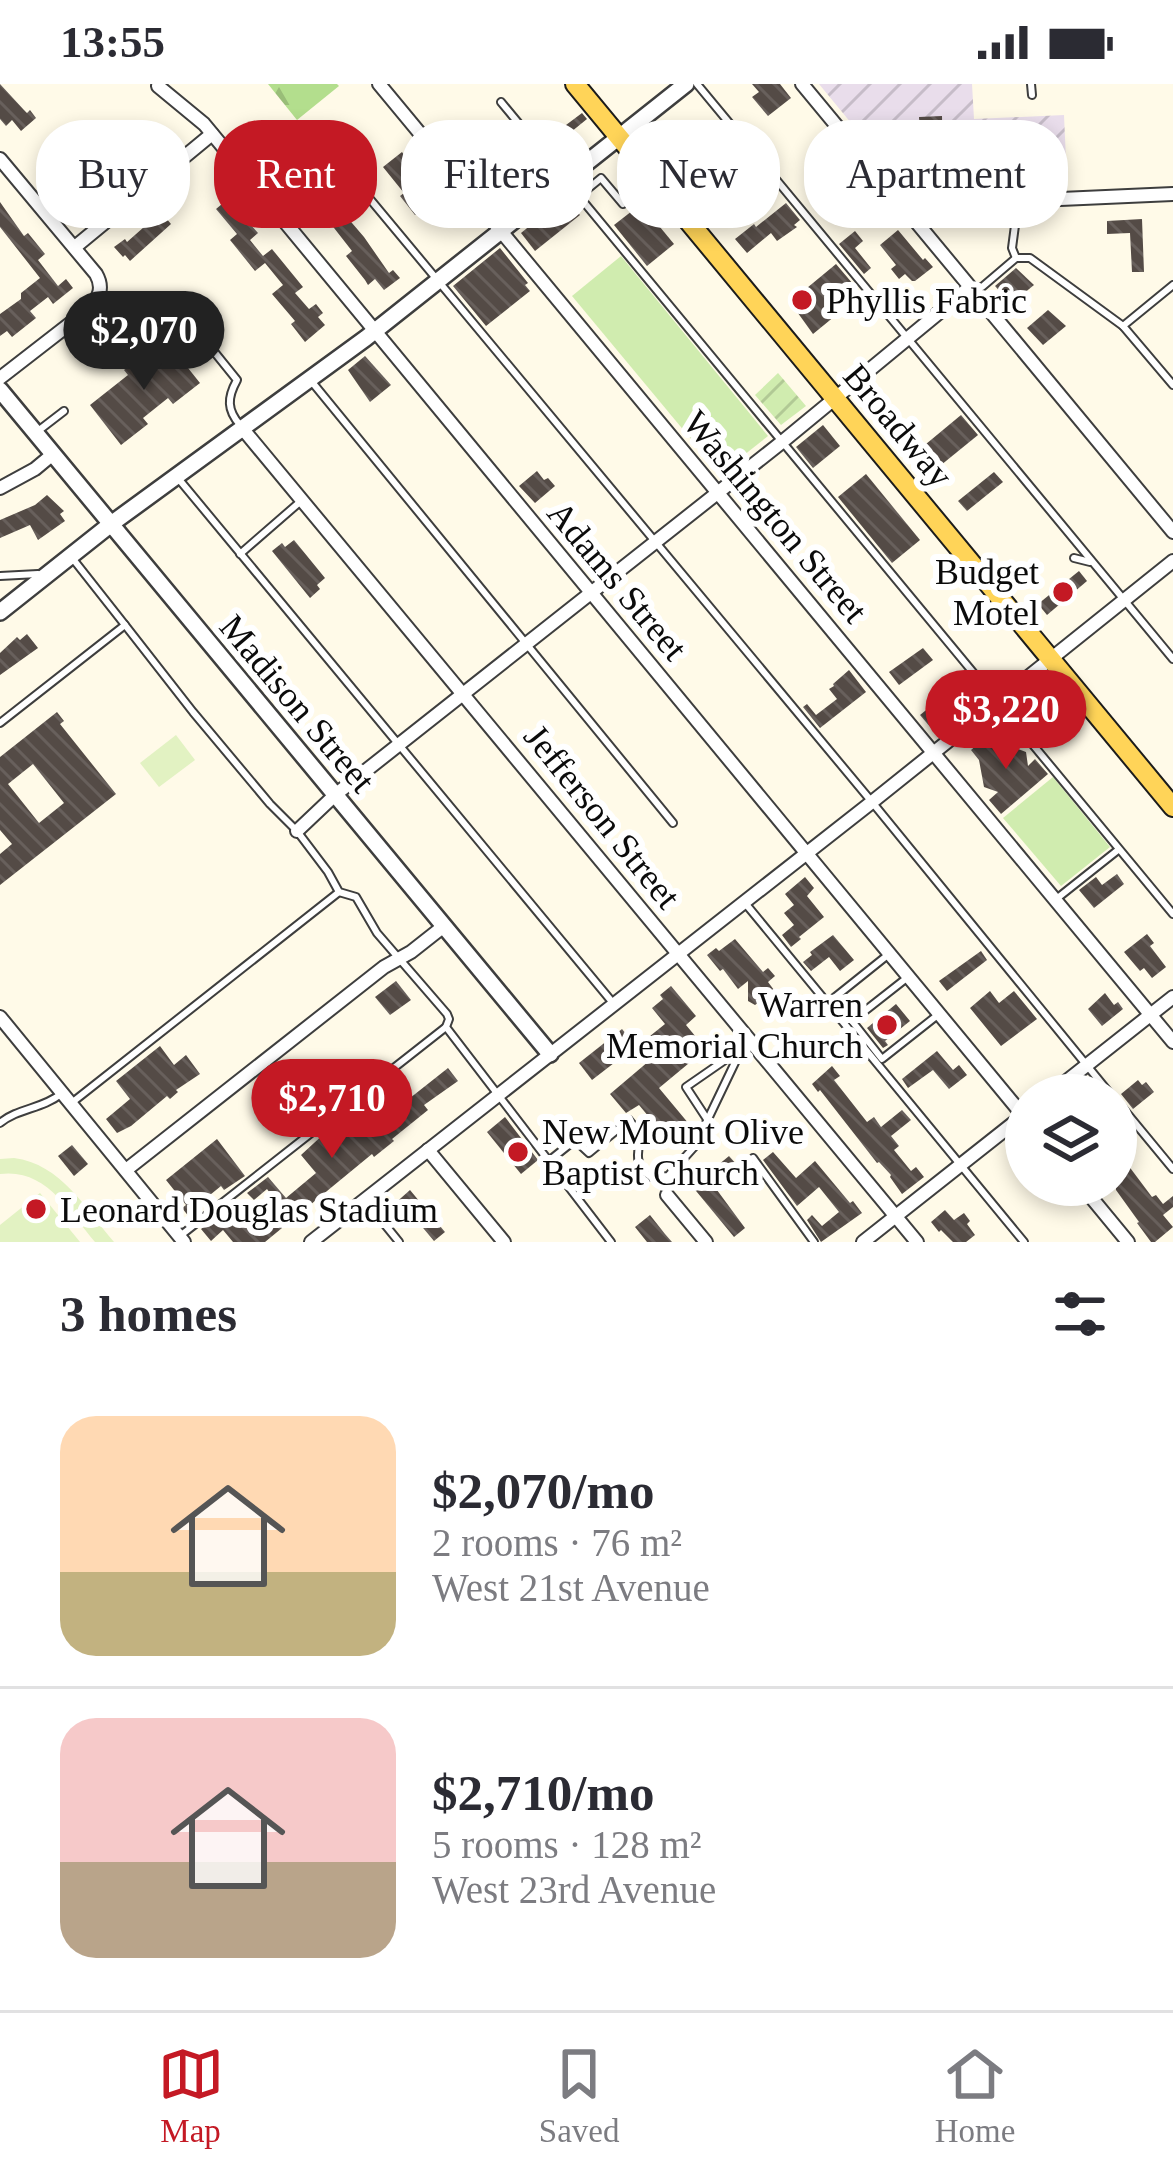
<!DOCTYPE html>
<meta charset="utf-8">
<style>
:root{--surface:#fff;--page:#f7f7f7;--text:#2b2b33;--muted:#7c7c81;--line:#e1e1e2;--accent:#c41924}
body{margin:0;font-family:Georgia,serif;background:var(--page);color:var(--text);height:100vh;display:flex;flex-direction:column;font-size:45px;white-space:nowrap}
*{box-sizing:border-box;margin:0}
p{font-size:39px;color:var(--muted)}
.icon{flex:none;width:66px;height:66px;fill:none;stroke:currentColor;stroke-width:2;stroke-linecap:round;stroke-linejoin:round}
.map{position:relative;height:1158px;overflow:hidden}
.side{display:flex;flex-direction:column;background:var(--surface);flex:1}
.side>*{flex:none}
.banner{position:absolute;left:36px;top:36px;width:1101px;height:108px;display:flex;gap:24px}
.controls{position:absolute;left:1005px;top:990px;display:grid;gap:24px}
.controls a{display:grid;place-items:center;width:132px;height:132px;border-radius:50%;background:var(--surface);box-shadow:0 6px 18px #0003;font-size:60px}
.price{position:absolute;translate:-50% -102px;padding:0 27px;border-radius:42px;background:var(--accent);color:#fff;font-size:39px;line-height:78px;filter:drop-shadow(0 3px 6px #0008)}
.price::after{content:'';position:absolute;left:50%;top:72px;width:36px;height:27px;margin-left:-18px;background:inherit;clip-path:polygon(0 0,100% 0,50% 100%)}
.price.active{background:#222;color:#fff}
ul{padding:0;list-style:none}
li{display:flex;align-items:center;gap:36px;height:300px;padding:0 60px}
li+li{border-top:3px solid var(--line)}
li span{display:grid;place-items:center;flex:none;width:336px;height:240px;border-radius:36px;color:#555}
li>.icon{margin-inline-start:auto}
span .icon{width:144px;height:144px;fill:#fffc;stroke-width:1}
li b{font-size:51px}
h2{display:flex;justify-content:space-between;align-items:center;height:144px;padding:0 60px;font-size:51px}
.pill{padding:0 42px;border-radius:48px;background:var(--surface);box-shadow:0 6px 18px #0003;font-size:42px;line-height:108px}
.pill.active{background:var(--accent);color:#fff}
.status{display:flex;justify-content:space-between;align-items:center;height:84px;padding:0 60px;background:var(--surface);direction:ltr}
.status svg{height:33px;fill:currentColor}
.menu{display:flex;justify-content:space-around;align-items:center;height:168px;border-top:3px solid var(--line);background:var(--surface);font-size:33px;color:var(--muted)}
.menu a{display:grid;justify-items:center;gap:6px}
.menu .active{color:var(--accent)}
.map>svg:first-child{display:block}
.industrial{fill:url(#industrial-furrows)}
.grass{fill:#d0ecaf}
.forest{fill:url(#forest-firs)}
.garden{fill:url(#garden-furrows)}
.pitch{fill:#e2f2c2}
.building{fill:url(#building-back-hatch);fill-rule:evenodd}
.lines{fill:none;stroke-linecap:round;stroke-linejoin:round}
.service-casing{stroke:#3e3e3e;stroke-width:10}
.minor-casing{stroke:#3e3e3e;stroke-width:16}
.tertiary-casing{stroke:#3e3e3e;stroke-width:20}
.primary-casing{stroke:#1c1c1c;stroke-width:22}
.service{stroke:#fff;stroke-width:6}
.minor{stroke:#fff;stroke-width:12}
.tertiary{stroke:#fff;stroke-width:15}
.primary{stroke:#ffd458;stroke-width:18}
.poi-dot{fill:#c41924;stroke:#fff;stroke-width:4.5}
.labels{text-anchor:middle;stroke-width:12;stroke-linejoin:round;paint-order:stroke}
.poi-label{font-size:36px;fill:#0b0b0b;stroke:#fff;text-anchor:start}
.street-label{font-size:36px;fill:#0b0b0b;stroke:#fff}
</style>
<div class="status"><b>13:55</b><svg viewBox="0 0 49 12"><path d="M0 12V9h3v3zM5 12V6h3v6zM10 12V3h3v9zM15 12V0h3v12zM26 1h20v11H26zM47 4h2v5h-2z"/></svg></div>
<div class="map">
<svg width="1173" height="1158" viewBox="0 0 1173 1158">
<defs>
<pattern id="industrial-furrows" width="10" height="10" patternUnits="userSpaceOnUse" patternTransform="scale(3)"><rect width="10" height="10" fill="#e9ddeb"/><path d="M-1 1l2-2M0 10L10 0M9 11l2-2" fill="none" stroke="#c6bcc8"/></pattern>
<pattern id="forest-firs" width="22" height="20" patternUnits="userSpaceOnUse" patternTransform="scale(3)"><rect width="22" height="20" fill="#b3de8d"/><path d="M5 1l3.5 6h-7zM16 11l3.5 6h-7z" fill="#99bd78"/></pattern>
<pattern id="garden-furrows" width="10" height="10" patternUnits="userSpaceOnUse" patternTransform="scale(3)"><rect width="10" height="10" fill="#d0ecaf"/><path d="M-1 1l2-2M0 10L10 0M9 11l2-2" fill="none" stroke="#b1c995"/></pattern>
<pattern id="building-back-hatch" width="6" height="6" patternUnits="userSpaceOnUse" patternTransform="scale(3)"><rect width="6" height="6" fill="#544b46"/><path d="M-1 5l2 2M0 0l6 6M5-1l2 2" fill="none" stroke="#68605c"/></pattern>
</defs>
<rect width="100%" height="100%" fill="#fffae8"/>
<polygon class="industrial" points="819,0 972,0 974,35 1064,31 1067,99 907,107"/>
<g class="grass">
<polygon points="621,172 768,352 720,390 572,212"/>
<polygon points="1053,693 1110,763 1061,802 1003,734"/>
</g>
<polygon class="forest" points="268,0 337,0 339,2 297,36"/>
<polygon class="garden" points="778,289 806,322 781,341 755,311"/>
<g class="pitch">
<polygon points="176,651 195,676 159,703 140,679"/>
<path d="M 14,1074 C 61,1080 85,1124 114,1158 L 95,1158 C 69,1127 46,1084 0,1090 L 0,1075 Z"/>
<polygon points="40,1109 80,1158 0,1158 0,1141"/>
</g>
<g class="building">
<polygon points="0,0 24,26 27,29 30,26 36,34 21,47 12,36 6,42 0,35"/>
<polygon points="752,0 780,0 791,14 768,32 752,13 759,8"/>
<polygon points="582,29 587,35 550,65 534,47 545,38 554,50"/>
<polygon points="942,32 943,79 921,79 919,33"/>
<polygon points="714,42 723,54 682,88 672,77"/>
<polygon points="274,46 308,90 311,87 318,95 303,108 293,96 287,102 253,62"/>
<polygon points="402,68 409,78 409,89 425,109 431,104 440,114 415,131 400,112 404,109 383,83"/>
<polygon points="59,71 95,114 78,128 42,85"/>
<polygon points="328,111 364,153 389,189 393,186 400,194 384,206 375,195 368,201 365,196 346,172 352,167 320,126 312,132 303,122 312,114 317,120"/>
<polygon points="565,113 580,131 535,167 521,149"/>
<polygon points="228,115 258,149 250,156 263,172 272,165 303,203 295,209 309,225 316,220 323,229 318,233 325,241 305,258 291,240 295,237 272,210 283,201 265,179 255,187 230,156 237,150 216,125"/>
<polygon points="0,118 24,152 28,149 45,170 38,176 58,202 66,195 73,204 53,220 48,213 30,227 36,234 12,253 7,247 0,252 0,230 21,215 21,209 40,194 0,143"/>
<polygon points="786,119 800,136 794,141 797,143 777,157 771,149 747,169 735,155 754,140 756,143"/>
<polygon points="641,120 674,160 647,182 614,141"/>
<polygon points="161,128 171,140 130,177 125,171 123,173 114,163 125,155 127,158"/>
<polygon points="1142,135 1144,188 1132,188 1130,149 1107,150 1107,137"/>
<polygon points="898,146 923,176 925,174 933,183 915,197 912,197 905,190 899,195 891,185 896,181 880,161"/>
<polygon points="855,147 863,157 855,164 871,184 864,190 839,160"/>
<polygon points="500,164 528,199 525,201 530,207 486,242 453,202"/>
<polygon points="836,180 853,200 849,204 857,214 813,250 790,218"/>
<polygon points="1016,184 1034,201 1011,220 995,202"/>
<polygon points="1048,226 1066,242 1043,261 1027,244"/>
<polygon points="168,259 200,299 173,320 168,314 143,334 148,340 121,361 90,321 128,291 124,286 132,279 136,284"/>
<polygon points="365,272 391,301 370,318 348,286"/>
<polygon points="961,331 978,351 930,390 914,370"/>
<polygon points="823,341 840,362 813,384 796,363"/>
<polygon points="537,387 544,396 548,394 555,402 535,419 519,402"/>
<polygon points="994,388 1003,398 967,427 958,417"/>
<polygon points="866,390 920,456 892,479 838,413"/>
<polygon points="47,411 64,427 60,430 65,437 38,456 30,441 0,454 0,436 35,421"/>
<polygon points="294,456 325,494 317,501 320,505 310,514 272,467 282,459 285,463"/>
<polygon points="1079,487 1087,497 1047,531 1038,520"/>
<polygon points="27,550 38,564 0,591 0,569 17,553 20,556"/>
<polygon points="923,564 933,576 899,601 889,588"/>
<polygon points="849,586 866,608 820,644 803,623 807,620 816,631 837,615 829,605 834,602 833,600"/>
<polygon points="967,593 984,613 937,651 920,631"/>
<path d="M 57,628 L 64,637 L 60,640 L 116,710 L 0,801 L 0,770 L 12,760 L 0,746 L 0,673 ZM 33,680 L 64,719 L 39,739 L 8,700 Z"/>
<polygon points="992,648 1000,658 1026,668 1028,682 1035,675 1048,690 1001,730 989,716 998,708 984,703 979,676 971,666"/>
<polygon points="1117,790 1124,800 1094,824 1079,806 1096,793 1102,801"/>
<polygon points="805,793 814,804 807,812 824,833 799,853 801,855 791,863 782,851 794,841 784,829 794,821 785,810"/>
<polygon points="1147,850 1154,859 1150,862 1166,883 1152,894 1144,884 1140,887 1124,868"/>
<polygon points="833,851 854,876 840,887 829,873 811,887 803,878 812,871 810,868"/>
<polygon points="735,855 763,888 768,884 775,892 768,898 774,906 755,921 748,917 748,897 738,905 723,885 720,887 707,871 716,864 719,867"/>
<polygon points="981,867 987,876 947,907 939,897"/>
<polygon points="396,897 411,916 390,931 375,913"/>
<polygon points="671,902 696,932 686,941 706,965 659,1004 694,1046 674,1063 639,1021 626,1029 610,1010 662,966 650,952 665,940 652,924 663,915 660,911"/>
<polygon points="990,907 999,919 1014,907 1037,935 1001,962 970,924"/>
<polygon points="1105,909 1114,921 1118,918 1123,925 1102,942 1088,925"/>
<polygon points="896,920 910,937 885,957 888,961 883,964 867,944"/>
<polygon points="622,945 636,962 592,996 579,979"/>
<polygon points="160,962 174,981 186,971 200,990 176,1006 178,1008 170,1015 167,1012 131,1042 117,1049 106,1035 130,1015 116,997"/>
<polygon points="937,967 953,986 959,981 967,991 949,1005 933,986 908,1004 902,995"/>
<polygon points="314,980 318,980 330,994 309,1010 296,995"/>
<polygon points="832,982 840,992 834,996 867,1038 874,1033 881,1043 902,1026 911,1036 891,1052 899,1062 894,1066 911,1087 916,1083 924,1093 902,1110 890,1093 891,1091 879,1078 877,1079 820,1006 818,1008 812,1000"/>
<polygon points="448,984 458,997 424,1021 428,1026 392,1055 394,1057 374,1073 372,1070 265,1158 233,1158 223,1146 211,1157 201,1145 229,1123 249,1147 278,1120 267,1105 254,1116 247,1109 268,1093 286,1114 316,1089 301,1071 339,1036 369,1013 386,1033"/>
<polygon points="1138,996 1142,1001 1146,998 1154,1008 1133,1025 1121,1010"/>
<polygon points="505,1033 538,1076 521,1090 487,1048"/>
<polygon points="217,1055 245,1092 224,1106 221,1102 194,1124 197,1129 190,1134 182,1124 186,1121 166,1096"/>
<polygon points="72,1061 88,1080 74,1092 58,1072"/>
<polygon points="773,1068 796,1094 815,1077 850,1119 853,1117 862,1129 821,1158 807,1136 812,1131 822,1142 839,1128 819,1103 797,1122 763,1076"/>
<polygon points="729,1072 747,1092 738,1099 730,1089 714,1102 745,1144 734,1153 687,1096 701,1084 706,1091"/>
<polygon points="1116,1076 1123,1085 1128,1081 1152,1113 1156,1111 1163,1120 1173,1112 1173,1123 1163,1131 1173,1143 1155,1158 1151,1158 1137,1139 1139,1138 1116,1106"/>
<polygon points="410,1106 445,1148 434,1157 408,1126 406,1128 402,1124 389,1134 382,1125 390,1119 392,1122"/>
<polygon points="945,1126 954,1136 964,1129 970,1137 967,1140 975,1151 966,1158 953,1158 941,1146 939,1148 931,1138"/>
<polygon points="650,1131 665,1150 672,1158 647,1158 635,1143"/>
</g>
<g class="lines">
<g class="service-casing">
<g id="service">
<polyline points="697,0 1173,575"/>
<polyline points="1031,0 1032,11"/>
<polyline points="501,18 1173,830"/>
<polyline points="325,61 872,718 1111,1011"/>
<polyline points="578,113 601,94 623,120 650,98"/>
<polyline points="1016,174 1012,164 1018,119"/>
<polyline points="974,203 982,203 1016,174 1030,174 1123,242 1173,301"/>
<path d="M 170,213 L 237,296 C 227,314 227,326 240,341"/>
<polyline points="1123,242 1173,201"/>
<polyline points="312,298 673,739"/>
<polyline points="38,347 64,327"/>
<polyline points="177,393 613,919"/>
<polyline points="240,470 301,417"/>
<polyline points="1074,474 1090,478"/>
<polyline points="0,492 38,490"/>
<polyline points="125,541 193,628 270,720 297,747 328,788 339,808 356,813 377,849 447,930 449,935 446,943 611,1158"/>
<polyline points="0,639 125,541 73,475"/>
<polyline points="1027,652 1043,639"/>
<polyline points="1055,816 1118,766"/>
<polyline points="745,819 1024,1158"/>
<polyline points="889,870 834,914 852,937 908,893"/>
<polyline points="852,937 882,975 939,930"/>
<polyline points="1116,1016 1173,1085"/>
<polyline points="74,1017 339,808"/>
<polyline points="707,1035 686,1003 751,958"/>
<path d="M 0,1039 C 18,1024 42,1025 61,1010"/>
<polyline points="753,1074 814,1158"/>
<path d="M 550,1076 L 575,1056 L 589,1069 L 629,1036 L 641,1051 C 637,1069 634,1082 651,1093 L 668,1092 L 695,1062 L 741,966"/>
<polyline points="365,1116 399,1158"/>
<polyline points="180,1152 446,943"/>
</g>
</g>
<g class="minor-casing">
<g id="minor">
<polyline points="379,0 1173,958"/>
<polyline points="802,0 1173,448"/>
<polyline points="158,2 204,40 1026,1035"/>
<path d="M 0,75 L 96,190 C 104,204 99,214 89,225 L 0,294"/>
<polyline points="902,122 1173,110"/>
<polyline points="75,163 212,50"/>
<polyline points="242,344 917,1158"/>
<polyline points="0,404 35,385 53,370"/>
<polyline points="297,747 335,711 782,358 970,203"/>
<polyline points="0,933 184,1158"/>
<polyline points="1049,1011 1173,913"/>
<polyline points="428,1066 504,1158"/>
<polyline points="126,1086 384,883 411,868 444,842"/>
<polyline points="1081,1101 1128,1158"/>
<polyline points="667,1111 706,1158"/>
<polyline points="311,1158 872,718 1173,477"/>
<polyline points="863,1158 1025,1030"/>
</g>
</g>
<g class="tertiary-casing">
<g id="tertiary">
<polyline points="0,306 550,970"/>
<polyline points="0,528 111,440 366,254 686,0"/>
</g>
</g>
<g class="primary-casing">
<polyline id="primary" points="575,0 1173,723"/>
</g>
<use href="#service" class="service"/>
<use href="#minor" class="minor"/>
<use href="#tertiary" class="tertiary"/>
<use href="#primary" class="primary"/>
</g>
<g class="poi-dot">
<circle cx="802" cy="216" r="12"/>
<circle cx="1063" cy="508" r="12"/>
<circle cx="887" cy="941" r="12"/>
<circle cx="518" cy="1068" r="12"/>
<circle cx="36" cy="1125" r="12"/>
</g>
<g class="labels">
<g class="poi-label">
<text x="826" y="229">Phyllis Fabric</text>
<text x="1039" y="500" text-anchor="end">Budget<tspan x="1039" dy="41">Motel</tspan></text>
<text x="863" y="933" text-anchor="end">Warren<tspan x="863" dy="41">Memorial Church</tspan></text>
<text x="542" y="1060">New Mount Olive<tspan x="542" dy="41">Baptist Church</tspan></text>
<text x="60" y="1138">Leonard Douglas Stadium</text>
</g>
<g class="street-label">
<text transform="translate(899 341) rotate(50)" y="13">Broadway</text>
<text transform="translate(776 432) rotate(50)" y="13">Washington Street</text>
<text transform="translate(618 496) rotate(50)" y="13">Adams Street</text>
<text transform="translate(298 619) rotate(50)" y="13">Madison Street</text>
<text transform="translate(603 732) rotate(51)" y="13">Jefferson Street</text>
</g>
</g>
</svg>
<div class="controls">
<a><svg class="icon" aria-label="layers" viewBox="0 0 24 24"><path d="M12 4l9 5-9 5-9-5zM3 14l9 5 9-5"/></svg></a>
</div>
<b class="price active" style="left:144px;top:309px">$2,070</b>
<b class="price" style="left:1006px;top:688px">$3,220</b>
<b class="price" style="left:332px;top:1077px">$2,710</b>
<div class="banner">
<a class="pill">Buy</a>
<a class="pill active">Rent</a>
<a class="pill">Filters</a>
<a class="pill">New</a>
<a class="pill">Apartment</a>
</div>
</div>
<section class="side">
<h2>3 homes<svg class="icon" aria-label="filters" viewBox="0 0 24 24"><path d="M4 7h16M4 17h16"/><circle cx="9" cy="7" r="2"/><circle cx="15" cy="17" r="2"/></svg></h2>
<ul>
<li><span style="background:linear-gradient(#ffd9b3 65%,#c2b280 0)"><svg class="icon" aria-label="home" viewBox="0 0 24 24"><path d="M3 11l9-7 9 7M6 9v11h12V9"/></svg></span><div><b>$2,070/mo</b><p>2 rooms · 76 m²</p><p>West 21st Avenue</p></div></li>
<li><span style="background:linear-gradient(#f6c9c9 60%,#b9a48a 0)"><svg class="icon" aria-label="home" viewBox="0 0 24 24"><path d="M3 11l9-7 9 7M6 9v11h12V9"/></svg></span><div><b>$2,710/mo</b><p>5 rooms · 128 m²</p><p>West 23rd Avenue</p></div></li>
</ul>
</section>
<nav class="menu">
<a class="active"><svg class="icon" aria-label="map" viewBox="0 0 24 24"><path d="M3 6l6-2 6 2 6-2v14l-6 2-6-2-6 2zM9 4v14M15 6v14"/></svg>Map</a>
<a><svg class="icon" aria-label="saved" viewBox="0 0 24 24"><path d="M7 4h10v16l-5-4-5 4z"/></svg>Saved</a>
<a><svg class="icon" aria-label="home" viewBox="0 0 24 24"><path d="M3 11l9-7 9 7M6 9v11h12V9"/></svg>Home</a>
</nav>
